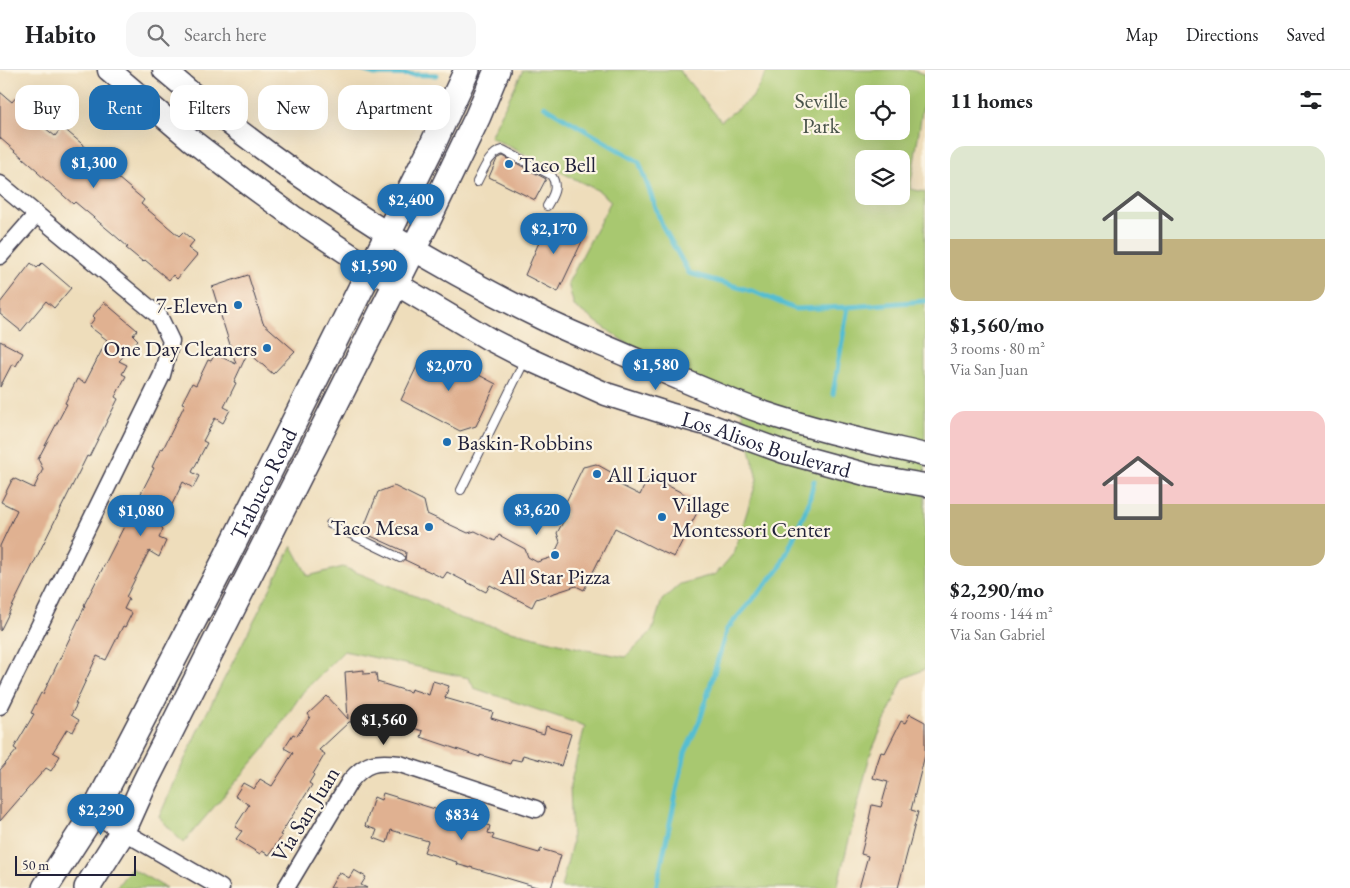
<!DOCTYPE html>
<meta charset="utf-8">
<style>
:root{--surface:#fff;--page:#f6f6f6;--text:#202124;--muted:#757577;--line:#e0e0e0;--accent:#1f6fb2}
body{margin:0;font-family:"EB Garamond",serif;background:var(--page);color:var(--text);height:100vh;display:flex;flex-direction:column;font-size:19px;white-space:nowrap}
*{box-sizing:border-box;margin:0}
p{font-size:16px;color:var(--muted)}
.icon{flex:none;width:28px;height:28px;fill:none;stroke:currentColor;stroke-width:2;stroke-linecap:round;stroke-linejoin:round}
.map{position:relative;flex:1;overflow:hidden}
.drawer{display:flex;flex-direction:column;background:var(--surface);width:425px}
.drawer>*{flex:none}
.guide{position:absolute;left:15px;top:15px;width:475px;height:45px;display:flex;gap:10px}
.controls{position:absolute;left:855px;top:15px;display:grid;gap:10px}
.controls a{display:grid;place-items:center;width:55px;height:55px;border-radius:10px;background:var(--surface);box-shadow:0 5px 20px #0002;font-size:25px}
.scale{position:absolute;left:15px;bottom:12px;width:121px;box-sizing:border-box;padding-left:5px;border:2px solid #22223b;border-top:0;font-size:14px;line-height:18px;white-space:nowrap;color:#22223b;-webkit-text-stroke:4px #fcf5e5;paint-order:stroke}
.price{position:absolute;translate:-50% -42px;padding:0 11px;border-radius:18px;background:var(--accent);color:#fff;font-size:16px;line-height:32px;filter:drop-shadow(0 1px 2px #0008)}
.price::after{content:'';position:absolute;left:50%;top:30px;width:15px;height:11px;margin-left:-8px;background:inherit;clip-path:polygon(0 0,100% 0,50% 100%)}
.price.selected{background:#222;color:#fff}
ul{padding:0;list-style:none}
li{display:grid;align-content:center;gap:10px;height:265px;padding:0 25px}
li span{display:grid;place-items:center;height:155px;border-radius:15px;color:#555}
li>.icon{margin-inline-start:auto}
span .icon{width:90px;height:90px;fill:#fffc;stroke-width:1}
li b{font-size:21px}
h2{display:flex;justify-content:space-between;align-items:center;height:60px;padding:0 25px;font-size:21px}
.pill{padding:0 18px;border-radius:15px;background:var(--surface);box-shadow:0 5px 20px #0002;font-size:18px;line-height:45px}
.pill.selected{background:var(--accent);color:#fff}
header{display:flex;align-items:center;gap:30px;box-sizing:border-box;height:70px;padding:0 25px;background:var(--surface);border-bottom:1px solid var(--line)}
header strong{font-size:24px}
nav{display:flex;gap:28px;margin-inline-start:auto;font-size:18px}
.search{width:350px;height:45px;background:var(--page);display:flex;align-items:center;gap:12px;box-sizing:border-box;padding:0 18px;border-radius:15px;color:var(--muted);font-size:19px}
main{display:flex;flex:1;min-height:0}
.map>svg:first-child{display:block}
.green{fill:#a8c870;stroke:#657556;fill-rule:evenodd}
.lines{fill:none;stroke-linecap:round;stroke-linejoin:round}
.stream{stroke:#54bed1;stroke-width:5}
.building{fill:#e0b191}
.service-casing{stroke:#413e4e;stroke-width:10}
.minor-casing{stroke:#413e4e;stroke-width:19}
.secondary-casing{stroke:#413e4e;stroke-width:25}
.primary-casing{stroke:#413e4e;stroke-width:28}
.service{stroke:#fff;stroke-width:8}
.minor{stroke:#fff;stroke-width:16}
.secondary{stroke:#fff;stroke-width:22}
.primary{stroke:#fff;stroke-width:25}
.poi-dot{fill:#1f6fb2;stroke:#fcf5e5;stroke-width:2}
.labels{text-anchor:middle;stroke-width:4.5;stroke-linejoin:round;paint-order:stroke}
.park-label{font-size:22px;fill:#4a544b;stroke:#fcf5e5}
.poi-label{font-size:22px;fill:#22223b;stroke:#fcf5e5;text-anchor:start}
.street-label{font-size:22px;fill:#22223b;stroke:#fcf5e5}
</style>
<header>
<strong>Habito</strong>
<div class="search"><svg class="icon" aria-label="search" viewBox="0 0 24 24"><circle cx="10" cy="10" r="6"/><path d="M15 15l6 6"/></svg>Search here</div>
<nav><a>Map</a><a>Directions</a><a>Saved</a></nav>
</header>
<main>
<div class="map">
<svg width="925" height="818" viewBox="0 0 925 818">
<rect width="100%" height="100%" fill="#fcf5e5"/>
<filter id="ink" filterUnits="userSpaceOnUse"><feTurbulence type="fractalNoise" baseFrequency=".02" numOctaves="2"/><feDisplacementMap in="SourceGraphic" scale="10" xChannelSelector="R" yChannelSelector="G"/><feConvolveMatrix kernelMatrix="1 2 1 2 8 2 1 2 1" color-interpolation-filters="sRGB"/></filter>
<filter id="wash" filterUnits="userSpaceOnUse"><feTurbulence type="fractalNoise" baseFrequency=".0096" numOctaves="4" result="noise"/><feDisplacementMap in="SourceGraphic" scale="20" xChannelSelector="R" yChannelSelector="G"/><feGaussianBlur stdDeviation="1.12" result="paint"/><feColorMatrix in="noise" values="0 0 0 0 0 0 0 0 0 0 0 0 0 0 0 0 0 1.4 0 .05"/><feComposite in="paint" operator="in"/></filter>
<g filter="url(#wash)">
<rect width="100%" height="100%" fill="#edb"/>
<g class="green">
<path d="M 523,0 L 679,0 L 721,51 L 752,28 L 768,0 L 910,0 L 925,4 L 925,22 L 910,119 L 925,122 L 925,599 L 903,609 L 870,685 L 837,818 L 561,818 L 572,773 L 570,715 L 585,656 L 474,618 L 469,608 L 344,581 L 303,622 L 264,679 L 183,773 L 159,747 L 197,662 L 292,476 L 308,506 L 343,497 L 428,531 L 459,548 L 587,580 L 625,587 L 652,561 L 662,530 L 680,514 L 716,504 L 734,483 L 757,410 L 742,342 L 671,305 L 574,236 L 568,213 L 611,131 L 599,121 L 490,67 ZM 864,24 L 901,24 L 901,61 L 864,61 ZM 864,89 L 901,89 L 901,126 L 864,126 Z"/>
<polygon points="131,798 166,818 116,818"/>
</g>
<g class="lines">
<g class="stream">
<polyline points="362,0 375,4 437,5"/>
<polyline points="544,36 639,92 662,155 689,203 755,222 795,239 848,237 925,231"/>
<polyline points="833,324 848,237"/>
<polyline points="656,818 685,683 700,650 727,559 780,498 808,435 814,411"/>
</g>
</g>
<g id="blocks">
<g class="building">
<polygon points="0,22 12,32 18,25 29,34 24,41 55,66 62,57 107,95 105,97 144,130 141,134 179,166 183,162 194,171 188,178 197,185 177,209 173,205 169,210 145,190 143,192 126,178 128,177 112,163 75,132 73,134 37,102 38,101 0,68"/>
<polygon points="503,86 546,109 535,130 489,107 497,89"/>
<polygon points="549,149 585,165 558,222 525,205"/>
<polygon points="31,193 37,198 42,193 71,218 54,238 46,231 21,261 0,244 0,233"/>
<polygon points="248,205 263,253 295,281 273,304 248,282 234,312 236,313 224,337 230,340 223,353 215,348 203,371 207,373 192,402 199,406 193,418 183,412 161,457 163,459 159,468 166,471 159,487 149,481 126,527 129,529 124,539 132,543 125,557 123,556 106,590 97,586 75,634 77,634 71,645 79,650 73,662 67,659 53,682 60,686 51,701 46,698 0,751 0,700 17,680 14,678 34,644 31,643 41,623 43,624 85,536 84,535 136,433 154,398 152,397 161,378 163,379 185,334 182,333 192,313 196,315 208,290 211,291 215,284 236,294 212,217"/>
<polygon points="104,232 137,260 133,265 138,270 119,291 127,295 122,304 126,306 115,327 118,329 89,387 87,386 0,561 0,476 17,440 1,432 13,408 34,418 43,399 38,389 67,334 65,333 77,309 85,313 107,270 89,256 95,248 93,246"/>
<polygon points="0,271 23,283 16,296 12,294 0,317"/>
<polygon points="439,284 496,314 476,356 460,361 401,330 419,292"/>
<polygon points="596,394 618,406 614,412 640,425 649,406 702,433 674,487 656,479 615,458 584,520 576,516 536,529 532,537 490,515 486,522 447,502 443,508 405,490 406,482 362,462 378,422 394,416 424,431 427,444 468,463 475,461 495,471 499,465 525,479 528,487 537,492 553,487 560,472 557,463 567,445 563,438 583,397"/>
<polygon points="364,600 364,604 376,603 377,612 410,622 411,619 429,625 433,611 449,616 445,628 493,642 491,648 544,664 546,656 571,664 561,696 523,685 521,691 512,689 510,694 480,685 480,687 421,667 423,661 384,649 349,652 319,680 325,684 313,704 314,705 309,713 312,715 280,765 282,766 269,785 262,781 260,784 236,769 242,761 235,757 249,735 235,726 243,713 254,719 260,709 272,716 293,683 284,678 293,664 297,666 310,647 308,644 327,626 348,649 345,602"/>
<polygon points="910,644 925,652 925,685 911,740 918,742 898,818 859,818 868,786 861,784 870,749 869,749 872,735 881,737 888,712 873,708 877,694 881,682 885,683 901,651 905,653"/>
<polygon points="383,723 490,756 488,763 494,765 492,769 539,783 541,779 561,785 551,818 540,818 470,797 470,798 456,794 457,792 424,782 428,771 391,760 387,773 374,768 377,760 365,756 374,727 381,730"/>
<polygon points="354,800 366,807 361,815 367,818 330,818 339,802 349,808"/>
</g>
</g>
</g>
<g filter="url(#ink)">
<use href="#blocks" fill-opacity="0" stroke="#413e4e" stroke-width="1"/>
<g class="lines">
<g class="service-casing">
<g id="service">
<path d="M 477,112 C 483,101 489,83 503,80 L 551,105 C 559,116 553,126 547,136"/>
<polyline points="461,420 525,290"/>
<polyline points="330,454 400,488"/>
</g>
</g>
<g class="minor-casing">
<g id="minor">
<polyline points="0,114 159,246 171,271 162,305 0,636"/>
<polyline points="0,186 36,145"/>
<polyline points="93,744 221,818"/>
<path d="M 286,818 L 350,711 C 366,692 376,691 400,694 L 536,739"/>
</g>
</g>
<g class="secondary-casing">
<g id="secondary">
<path id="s1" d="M 109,0 L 190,69 L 250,115 L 295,148 L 371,199 L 489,269 L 526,288 L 606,324 L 669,344 L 709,355 L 784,382 L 872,406 L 925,415"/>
<path d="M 164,0 C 277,97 401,179 535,245 C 566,261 598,273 630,287 C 674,306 717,326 762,342 C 815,360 870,372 925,385"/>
</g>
</g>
<g class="primary-casing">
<g id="primary">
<path id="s2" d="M 45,818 L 93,744 L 225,490 L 432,76 L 467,0"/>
<polyline points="87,818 123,761 145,712 427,152 478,46 497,0"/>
</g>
</g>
<use href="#service" class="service"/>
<use href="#minor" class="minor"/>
<use href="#secondary" class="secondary"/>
<use href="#primary" class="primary"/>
</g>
</g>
<g class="poi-dot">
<circle cx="509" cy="94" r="5"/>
<circle cx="238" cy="235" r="5"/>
<circle cx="267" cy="278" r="5"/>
<circle cx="447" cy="372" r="5"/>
<circle cx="597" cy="404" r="5"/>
<circle cx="662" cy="447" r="5"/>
<circle cx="429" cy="457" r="5"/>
<circle cx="555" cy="485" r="5"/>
</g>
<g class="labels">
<g class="park-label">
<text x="821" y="38">Seville<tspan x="821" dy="25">Park</tspan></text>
</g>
<g class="poi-label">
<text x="519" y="102">Taco Bell</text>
<text x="228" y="243" text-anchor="end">7-Eleven</text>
<text x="257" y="286" text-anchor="end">One Day Cleaners</text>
<text x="457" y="380">Baskin-Robbins</text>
<text x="607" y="412">All Liquor</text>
<text x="672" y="442">Village<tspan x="672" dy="25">Montessori Center</tspan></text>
<text x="419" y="465" text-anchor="end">Taco Mesa</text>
<text x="555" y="514" text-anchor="middle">All Star Pizza</text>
</g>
<g class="street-label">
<text dy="8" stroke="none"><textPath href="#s1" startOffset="764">Los Alisos Boulevard</textPath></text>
<text dy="8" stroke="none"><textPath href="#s2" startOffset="460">Trabuco Road</textPath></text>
<text transform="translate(305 744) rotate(-58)" y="8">Via San Juan</text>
</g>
</g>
</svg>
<div class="controls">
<a><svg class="icon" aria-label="locate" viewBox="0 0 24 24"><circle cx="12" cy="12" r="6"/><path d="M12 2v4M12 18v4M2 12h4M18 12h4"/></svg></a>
<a><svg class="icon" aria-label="layers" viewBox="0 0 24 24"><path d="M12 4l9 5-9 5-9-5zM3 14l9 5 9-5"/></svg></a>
</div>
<div class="scale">50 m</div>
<b class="price" style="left:94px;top:119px">$1,300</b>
<b class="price" style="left:411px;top:156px">$2,400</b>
<b class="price" style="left:554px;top:185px">$2,170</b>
<b class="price" style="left:374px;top:222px">$1,590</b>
<b class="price" style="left:656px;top:321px">$1,580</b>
<b class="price" style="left:449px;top:322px">$2,070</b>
<b class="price" style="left:537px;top:466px">$3,620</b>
<b class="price" style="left:141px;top:467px">$1,080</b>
<b class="price selected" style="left:384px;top:676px">$1,560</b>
<b class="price" style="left:101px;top:766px">$2,290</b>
<b class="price" style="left:462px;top:771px">$834</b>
<div class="guide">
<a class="pill">Buy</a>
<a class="pill selected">Rent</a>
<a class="pill">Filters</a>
<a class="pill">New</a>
<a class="pill">Apartment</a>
</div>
</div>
<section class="drawer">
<h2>11 homes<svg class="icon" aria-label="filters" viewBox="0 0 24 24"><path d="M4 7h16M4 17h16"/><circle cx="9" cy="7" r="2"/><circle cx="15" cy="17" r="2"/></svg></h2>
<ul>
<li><span style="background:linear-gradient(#dfe7d0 60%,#c2b280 0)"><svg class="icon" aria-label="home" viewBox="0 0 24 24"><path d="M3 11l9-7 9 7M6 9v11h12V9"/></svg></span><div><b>$1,560/mo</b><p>3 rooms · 80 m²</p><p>Via San Juan</p></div></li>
<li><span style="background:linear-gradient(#f6c9c9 60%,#c2b280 0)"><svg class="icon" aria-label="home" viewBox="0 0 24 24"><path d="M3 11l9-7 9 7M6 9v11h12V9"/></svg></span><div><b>$2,290/mo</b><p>4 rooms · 144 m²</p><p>Via San Gabriel</p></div></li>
</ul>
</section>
</main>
